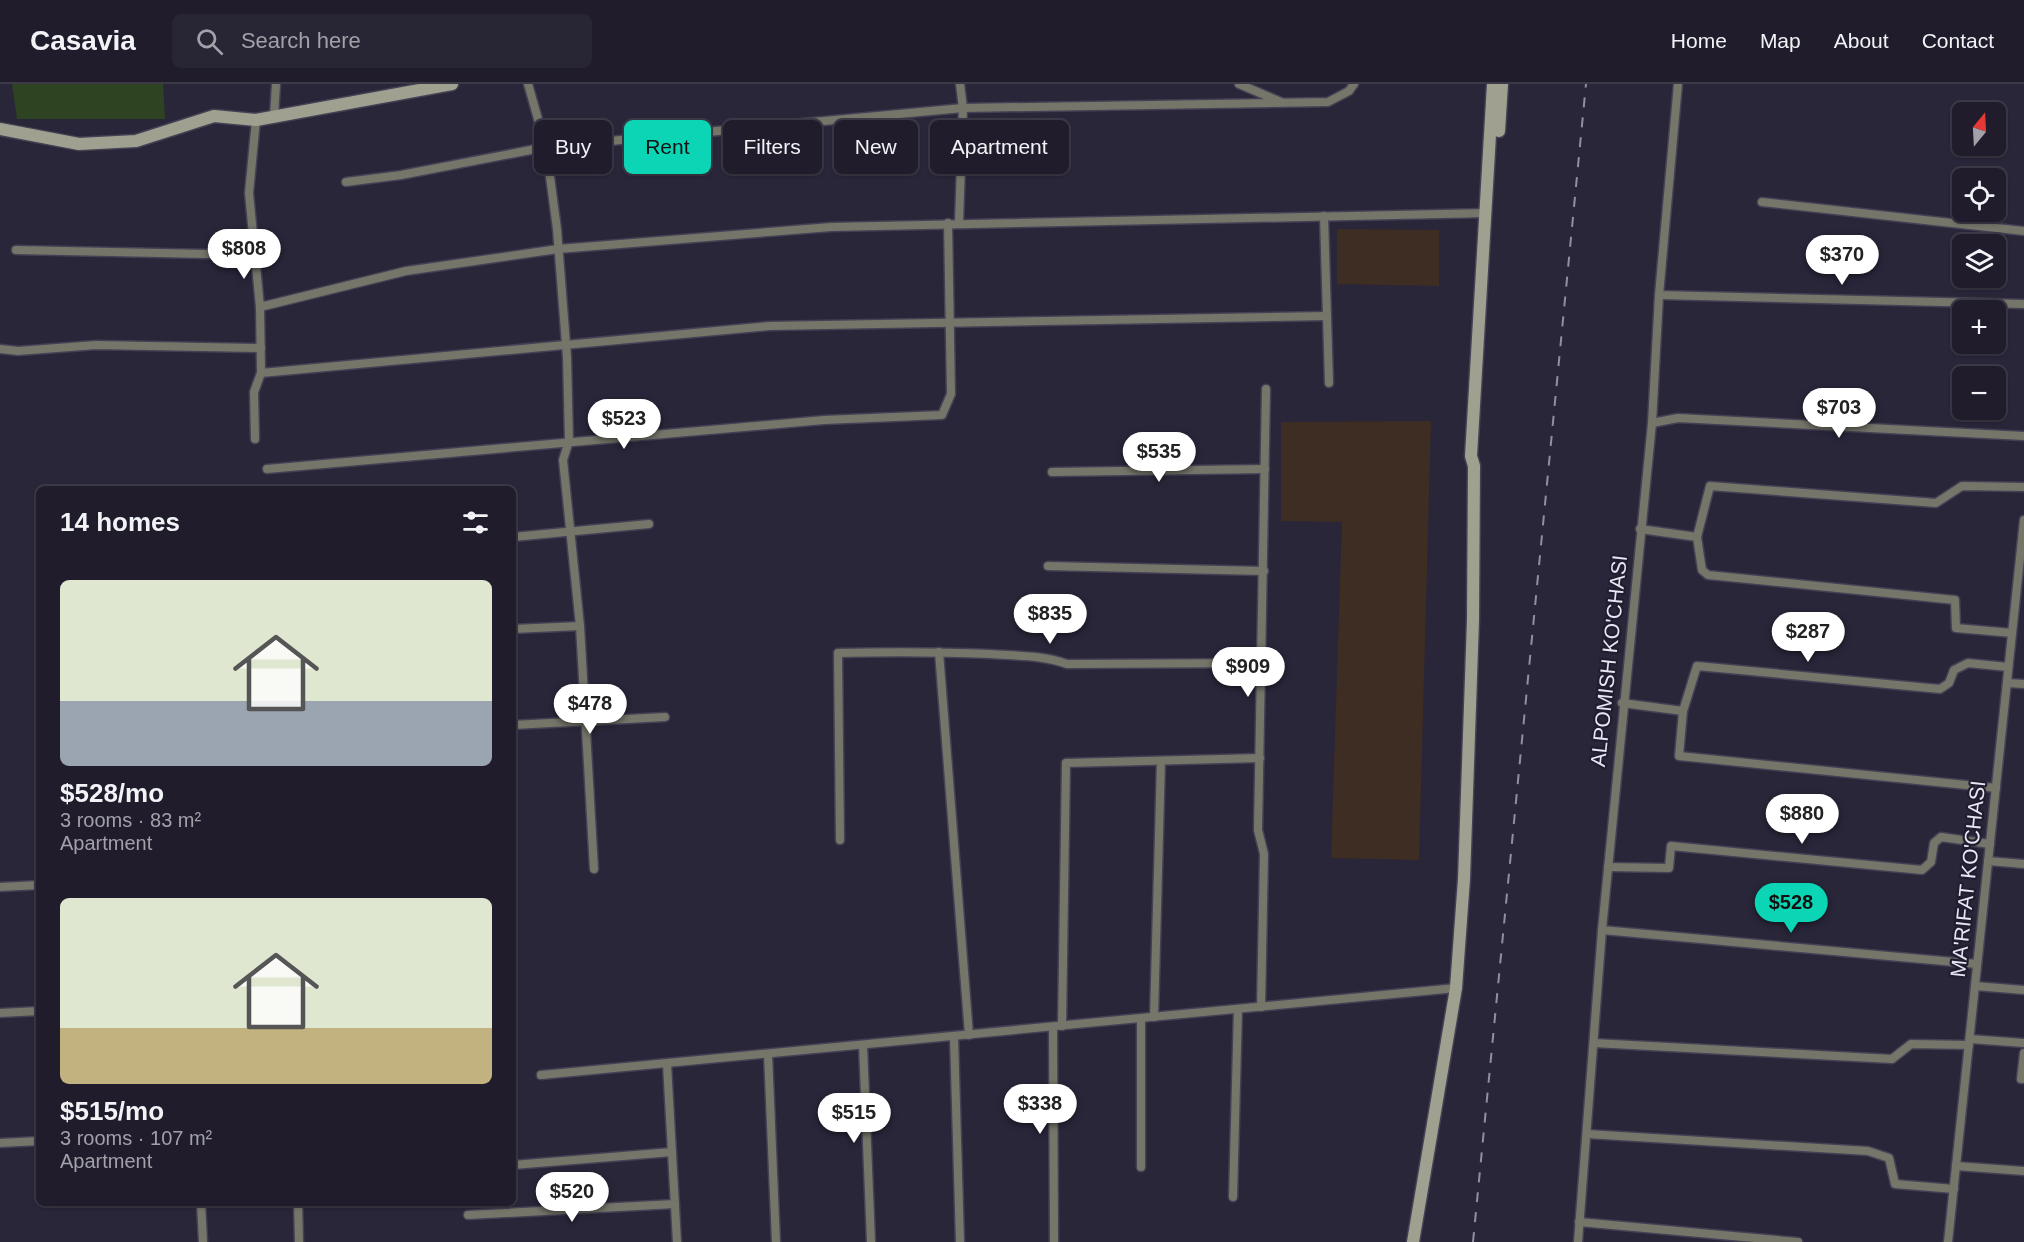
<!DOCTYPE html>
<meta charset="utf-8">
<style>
:root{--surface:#201c2c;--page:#282534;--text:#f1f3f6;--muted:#a2a1a9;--line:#3d3a48;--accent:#0cd5b5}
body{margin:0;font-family:Helvetica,sans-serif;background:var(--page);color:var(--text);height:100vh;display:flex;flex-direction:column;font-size:22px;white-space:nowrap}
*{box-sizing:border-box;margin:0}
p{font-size:20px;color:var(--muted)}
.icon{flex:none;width:33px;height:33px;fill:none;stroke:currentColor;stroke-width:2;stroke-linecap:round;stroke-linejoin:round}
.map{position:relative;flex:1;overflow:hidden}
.side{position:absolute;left:36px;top:402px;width:480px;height:720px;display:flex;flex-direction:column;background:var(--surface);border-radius:9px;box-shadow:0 2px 4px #0004,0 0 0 2px var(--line)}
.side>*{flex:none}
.guide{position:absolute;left:534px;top:36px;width:570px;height:54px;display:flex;gap:12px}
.needle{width:39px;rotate:18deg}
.controls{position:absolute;left:1952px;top:18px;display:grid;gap:12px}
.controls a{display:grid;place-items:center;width:54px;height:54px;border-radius:9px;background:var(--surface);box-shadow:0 2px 4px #0004,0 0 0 2px var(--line);font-size:30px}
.price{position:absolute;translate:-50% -51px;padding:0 14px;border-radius:21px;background:#fff;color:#222;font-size:20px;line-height:39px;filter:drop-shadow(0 2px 3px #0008)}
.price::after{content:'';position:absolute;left:50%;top:36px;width:18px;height:14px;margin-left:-9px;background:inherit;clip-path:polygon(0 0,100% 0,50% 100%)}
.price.selected{background:var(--accent);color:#111}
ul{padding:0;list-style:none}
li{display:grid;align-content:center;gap:12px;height:318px;padding:0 24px}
li span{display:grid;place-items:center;height:186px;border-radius:9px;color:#555}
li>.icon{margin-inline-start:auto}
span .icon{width:108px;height:108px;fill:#fffc;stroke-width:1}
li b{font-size:26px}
h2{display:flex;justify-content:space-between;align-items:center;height:72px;padding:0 24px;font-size:26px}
.tag{padding:0 21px;border-radius:9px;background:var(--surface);box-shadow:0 2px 4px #0004,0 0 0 2px var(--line);font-size:21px;line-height:54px}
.tag.selected{background:var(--accent);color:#111}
header{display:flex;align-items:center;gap:36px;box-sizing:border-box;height:84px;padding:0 30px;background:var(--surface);border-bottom:2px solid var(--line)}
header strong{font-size:28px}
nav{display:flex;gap:33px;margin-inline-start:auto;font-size:21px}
.search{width:420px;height:54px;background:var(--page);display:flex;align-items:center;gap:15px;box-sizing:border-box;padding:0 21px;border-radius:9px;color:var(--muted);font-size:22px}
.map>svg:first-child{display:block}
.industrial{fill:#3d2d22}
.green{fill:#2d4321}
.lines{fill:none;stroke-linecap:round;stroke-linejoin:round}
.street-casing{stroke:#454154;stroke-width:11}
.secondary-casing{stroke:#454154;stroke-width:15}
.street{stroke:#75756a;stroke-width:8}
.secondary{stroke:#9fa08f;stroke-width:12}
.rail{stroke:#928f9f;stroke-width:2;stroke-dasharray:10 10;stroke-linecap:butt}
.labels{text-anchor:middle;stroke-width:4.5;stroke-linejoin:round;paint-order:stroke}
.street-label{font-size:21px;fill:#e8e6f3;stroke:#211d30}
</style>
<header>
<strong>Casavia</strong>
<div class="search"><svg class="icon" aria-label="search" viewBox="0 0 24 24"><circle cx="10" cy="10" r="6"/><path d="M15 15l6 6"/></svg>Search here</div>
<nav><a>Home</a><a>Map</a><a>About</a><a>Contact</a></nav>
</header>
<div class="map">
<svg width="2024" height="1158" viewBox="0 0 2024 1158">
<rect width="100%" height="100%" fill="#2a263a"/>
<g class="industrial">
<polygon points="1337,145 1439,146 1439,202 1337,200"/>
<polygon points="1431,337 1419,776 1331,774 1342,438 1281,437 1281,338"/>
</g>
<polygon class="green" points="12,0 163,0 165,35 17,35"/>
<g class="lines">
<g class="street-casing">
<g id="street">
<polyline points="528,0 546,63 557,145 567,273 569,357 563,376 580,542 594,785"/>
<polyline points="1239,0 1281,18"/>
<polyline points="274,33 276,0"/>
<polyline points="346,98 401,91 546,63 963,24 1328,18 1349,7 1354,0"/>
<polyline points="1762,118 2024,147"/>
<polyline points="1324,132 1329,299"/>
<polyline points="959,138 963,24 960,0"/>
<polyline points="16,166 255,171"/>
<polyline points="1659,211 2024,220"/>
<polyline points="260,223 406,187 558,165 831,143 1487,129"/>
<polyline points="0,265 18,267 96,261 261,264"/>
<polyline points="261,289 769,242 1327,232"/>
<polyline points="1652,339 1678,334 2024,352"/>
<polyline points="255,355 254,308 261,289 260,223 249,109 256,36"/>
<polyline points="267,385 824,336 942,331 951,310 948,139"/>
<polyline points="1052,388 1265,385"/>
<polyline points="1640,445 1697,453"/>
<polyline points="513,453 649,440"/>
<polyline points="1048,482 1264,487"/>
<polyline points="513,545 580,542"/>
<polyline points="2012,549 1956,544 1955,516 1708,491 1702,486 1697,453 1710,402 1936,419 1962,402 2024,403"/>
<polyline points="939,568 969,951"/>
<polyline points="2007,599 2024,600"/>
<polyline points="1622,619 1683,627 1697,582 1940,605 1949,599 1954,586 1968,579 2008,583"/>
<polyline points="1683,627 1679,672 1996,704"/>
<polyline points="513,641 665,633"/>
<path d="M 840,756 L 838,569 C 889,568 939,568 990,570 C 1016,572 1042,571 1067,580 L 1262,579"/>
<polyline points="1988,777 2024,780"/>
<polyline points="1608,783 1669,784 1671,762 1922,786 1931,778 1934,759 1941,753 1990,760"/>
<polyline points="0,803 39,801"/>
<polyline points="1602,846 1977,880"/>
<polyline points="1975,902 2024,906"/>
<polyline points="1261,923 1264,770 1258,746 1266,305"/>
<polyline points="0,929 39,927"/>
<polyline points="1154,933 1161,677"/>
<polyline points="1141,935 1141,1083"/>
<polyline points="1062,942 1066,679 1260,674"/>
<polyline points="1053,943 1054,1158"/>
<polyline points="954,953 960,1158"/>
<polyline points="1970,955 2024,959"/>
<polyline points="1594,959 1892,975 1911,960 1969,961"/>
<polyline points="863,961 871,1158"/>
<polyline points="2024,969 2021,995 2024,995"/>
<polyline points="768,970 776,1158"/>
<polyline points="667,980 677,1158"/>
<polyline points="541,991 1456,904"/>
<polyline points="1587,1050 1868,1067 1889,1074 1895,1100 1954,1105"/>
<polyline points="0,1059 39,1057"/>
<polyline points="513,1081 672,1068"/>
<polyline points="1956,1082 2024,1087"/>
<polyline points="1233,1113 1238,925"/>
<polyline points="201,1119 203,1158"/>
<polyline points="298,1119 299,1158"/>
<polyline points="468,1131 675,1120"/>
<polyline points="1579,1138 1798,1158"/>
<polyline points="1578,1158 1602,846 1652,339 1659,211 1678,0"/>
<polyline points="1948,1158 2024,436"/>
</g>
</g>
<g class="secondary-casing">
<g id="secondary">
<polyline points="0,45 79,60 136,57 214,32 256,36 452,0"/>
<polyline points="1499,47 1502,0"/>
<polyline points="1413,1158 1456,904 1464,795 1473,536 1474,382 1471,372 1493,0"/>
</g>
</g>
<use href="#street" class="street"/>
<use href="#secondary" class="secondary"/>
<polyline class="rail" points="1473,1158 1586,0"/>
</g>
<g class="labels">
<g class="street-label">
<text transform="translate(1609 577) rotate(-84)" y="7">ALPOMISH KO'CHASI</text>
<text transform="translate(1968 795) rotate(-84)" y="7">MA'RIFAT KO'CHASI</text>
</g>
</g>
</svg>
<div class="controls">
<a><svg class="needle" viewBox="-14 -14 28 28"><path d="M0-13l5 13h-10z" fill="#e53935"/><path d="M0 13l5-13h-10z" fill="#a2a1a9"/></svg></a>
<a><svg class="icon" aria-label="locate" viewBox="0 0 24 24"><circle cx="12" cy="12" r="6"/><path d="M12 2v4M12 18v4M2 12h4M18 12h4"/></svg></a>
<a><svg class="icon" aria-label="layers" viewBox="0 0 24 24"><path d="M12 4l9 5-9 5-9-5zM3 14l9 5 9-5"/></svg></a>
<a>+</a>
<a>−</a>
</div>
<b class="price" style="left:244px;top:196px">$808</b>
<b class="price" style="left:1842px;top:202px">$370</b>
<b class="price" style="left:1839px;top:355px">$703</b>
<b class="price" style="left:624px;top:366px">$523</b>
<b class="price" style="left:1159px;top:399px">$535</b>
<b class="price" style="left:1050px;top:561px">$835</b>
<b class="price" style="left:1808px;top:579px">$287</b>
<b class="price" style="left:1248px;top:614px">$909</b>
<b class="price" style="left:590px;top:651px">$478</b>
<b class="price" style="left:1802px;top:761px">$880</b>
<b class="price selected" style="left:1791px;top:850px">$528</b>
<b class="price" style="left:1040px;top:1051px">$338</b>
<b class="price" style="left:854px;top:1060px">$515</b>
<b class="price" style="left:572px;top:1139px">$520</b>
<div class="guide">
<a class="tag">Buy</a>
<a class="tag selected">Rent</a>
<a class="tag">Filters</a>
<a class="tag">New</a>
<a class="tag">Apartment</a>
</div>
<section class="side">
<h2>14 homes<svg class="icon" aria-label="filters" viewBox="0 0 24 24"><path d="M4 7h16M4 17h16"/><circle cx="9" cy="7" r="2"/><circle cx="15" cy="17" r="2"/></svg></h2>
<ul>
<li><span style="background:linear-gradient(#dfe7d0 65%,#9aa5b1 0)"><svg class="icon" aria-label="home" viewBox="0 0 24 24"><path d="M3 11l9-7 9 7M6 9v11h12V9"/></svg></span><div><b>$528/mo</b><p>3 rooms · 83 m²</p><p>Apartment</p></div></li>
<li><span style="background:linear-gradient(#dfe7d0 70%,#c2b280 0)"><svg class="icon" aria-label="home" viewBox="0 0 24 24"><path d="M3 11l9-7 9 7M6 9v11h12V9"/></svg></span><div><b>$515/mo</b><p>3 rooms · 107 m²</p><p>Apartment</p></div></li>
</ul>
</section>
</div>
